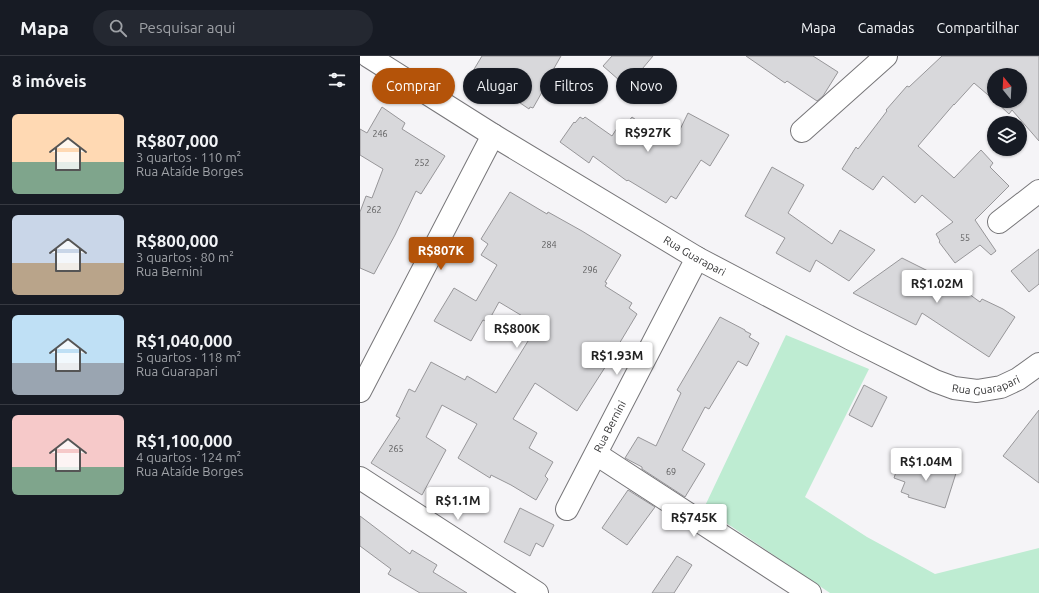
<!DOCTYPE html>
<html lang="pt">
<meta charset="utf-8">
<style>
:root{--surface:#171b24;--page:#242831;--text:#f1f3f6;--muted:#9ea1a6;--line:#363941;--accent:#b45309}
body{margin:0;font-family:Ubuntu,sans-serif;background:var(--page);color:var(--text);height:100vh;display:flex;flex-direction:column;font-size:15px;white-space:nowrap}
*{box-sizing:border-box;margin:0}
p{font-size:13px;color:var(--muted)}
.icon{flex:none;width:22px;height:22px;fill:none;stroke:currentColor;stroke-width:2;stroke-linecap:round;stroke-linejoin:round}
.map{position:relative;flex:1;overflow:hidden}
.details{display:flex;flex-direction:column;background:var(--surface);width:360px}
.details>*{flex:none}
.banner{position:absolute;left:12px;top:12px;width:380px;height:36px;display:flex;gap:8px}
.needle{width:26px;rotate:342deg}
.tools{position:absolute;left:627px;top:12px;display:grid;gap:8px}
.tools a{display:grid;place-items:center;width:40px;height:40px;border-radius:50%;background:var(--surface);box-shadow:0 1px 3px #0004;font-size:20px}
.price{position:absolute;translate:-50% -34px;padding:0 9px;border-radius:4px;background:#fff;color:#222;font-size:13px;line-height:26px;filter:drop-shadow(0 1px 2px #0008)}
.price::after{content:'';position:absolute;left:50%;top:24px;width:12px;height:9px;margin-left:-6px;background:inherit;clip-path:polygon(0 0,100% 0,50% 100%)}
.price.current{background:var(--accent);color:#fff}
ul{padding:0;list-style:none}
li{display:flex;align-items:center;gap:12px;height:100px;padding:0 12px}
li+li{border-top:1px solid var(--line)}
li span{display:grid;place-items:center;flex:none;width:112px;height:80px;border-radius:6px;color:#555}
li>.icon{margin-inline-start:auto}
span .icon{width:48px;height:48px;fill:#fffc;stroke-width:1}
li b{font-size:17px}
h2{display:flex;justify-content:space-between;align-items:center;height:48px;padding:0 12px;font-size:17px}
.chip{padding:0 14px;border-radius:18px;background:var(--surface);box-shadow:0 1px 3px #0004;font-size:14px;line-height:36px}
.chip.current{background:var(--accent);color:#fff}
header{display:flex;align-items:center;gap:24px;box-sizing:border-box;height:56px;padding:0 20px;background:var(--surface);border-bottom:1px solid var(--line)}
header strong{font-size:19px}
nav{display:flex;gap:22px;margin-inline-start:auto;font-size:14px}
.search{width:280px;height:36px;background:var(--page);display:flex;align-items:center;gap:10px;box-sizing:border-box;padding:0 14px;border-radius:22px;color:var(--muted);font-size:15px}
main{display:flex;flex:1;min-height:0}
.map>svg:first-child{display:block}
.green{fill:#beecd2}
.building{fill:#d8d8db;stroke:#979699}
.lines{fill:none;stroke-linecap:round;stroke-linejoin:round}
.street-casing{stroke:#777679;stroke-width:24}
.street{stroke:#fff;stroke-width:22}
.labels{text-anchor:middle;stroke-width:4;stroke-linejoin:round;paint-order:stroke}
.number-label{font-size:9px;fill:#5b5b5c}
.street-label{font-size:11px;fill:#313132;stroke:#fff}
</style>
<header>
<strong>Mapa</strong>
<div class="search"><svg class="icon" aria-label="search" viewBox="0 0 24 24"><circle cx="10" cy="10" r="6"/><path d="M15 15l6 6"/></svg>Pesquisar aqui</div>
<nav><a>Mapa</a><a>Camadas</a><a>Compartilhar</a></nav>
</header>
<main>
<section class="details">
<h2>8 imóveis<svg class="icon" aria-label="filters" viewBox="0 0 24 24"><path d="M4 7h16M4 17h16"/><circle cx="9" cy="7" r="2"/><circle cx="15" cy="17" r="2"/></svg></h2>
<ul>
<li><span style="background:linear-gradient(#ffd9b3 60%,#7fa58c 0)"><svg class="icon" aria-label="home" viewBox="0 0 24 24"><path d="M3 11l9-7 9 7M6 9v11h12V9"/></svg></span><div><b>R$807,000</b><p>3 quartos · 110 m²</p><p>Rua Ataíde Borges</p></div></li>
<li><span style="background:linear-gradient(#c9d6e8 60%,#b9a48a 0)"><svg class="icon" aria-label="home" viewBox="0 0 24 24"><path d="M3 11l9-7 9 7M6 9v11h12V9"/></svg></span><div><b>R$800,000</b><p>3 quartos · 80 m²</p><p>Rua Bernini</p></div></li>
<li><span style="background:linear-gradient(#bfe0f5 60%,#9aa5b1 0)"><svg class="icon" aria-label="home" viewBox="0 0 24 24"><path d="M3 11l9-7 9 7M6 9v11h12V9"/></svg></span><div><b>R$1,040,000</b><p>5 quartos · 118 m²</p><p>Rua Guarapari</p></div></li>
<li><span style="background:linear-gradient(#f6c9c9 65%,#7fa58c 0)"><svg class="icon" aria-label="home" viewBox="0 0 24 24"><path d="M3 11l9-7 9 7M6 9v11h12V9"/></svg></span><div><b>R$1,100,000</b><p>4 quartos · 124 m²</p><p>Rua Ataíde Borges</p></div></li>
</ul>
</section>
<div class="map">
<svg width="679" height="537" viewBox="0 0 679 537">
<rect width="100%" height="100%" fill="#f5f4f7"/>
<polygon class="green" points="426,279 509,313 445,441 507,481 575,518 679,492 679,537 470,537 344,452"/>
<g class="building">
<polygon points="122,0 201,0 189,21 190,22 173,52 170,51 169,53 113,15"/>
<polygon points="252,0 293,0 267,31 243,10"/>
<polygon points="386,0 453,0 478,16 463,40 457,45 427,25 425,27"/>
<polygon points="582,0 679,0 679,85 652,54 649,58 635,45 660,45 660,19 634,19 634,44 614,27 594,49 594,48 558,90 594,122 621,94 633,107 630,111 649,130 615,164 636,195 631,199 620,189 595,207 579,186 580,185 576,178 593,166 562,139 555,147 523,120 513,134 482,113 496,91 498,93 527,55 526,54 547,30 549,31"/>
<polygon points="22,51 45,67 42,73 85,100 61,138 56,135 35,179 14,218 0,212 0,156 6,140 12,142 23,113 0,99 0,73 7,77"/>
<polygon points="328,57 369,79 350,110 341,104 316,143 311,140 306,147 268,124 267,125 233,100 229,107 200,86 214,66 215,67 220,61 223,63 225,61 252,80 259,69 263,72 272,61 307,87 308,85 313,88"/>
<polygon points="412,111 444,129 428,157 472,188 480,174 515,194 489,225 456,204 450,216 416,197 425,182 385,160"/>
<polygon points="150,136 187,158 188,156 222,175 261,199 245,226 247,227 245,230 272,247 269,252 277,258 259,288 260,288 217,355 175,327 153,363 177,377 169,392 193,406 185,420 188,423 176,444 151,429 131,419 130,422 98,402 117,368 82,349 66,381 86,394 62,439 11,407 40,362 36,360 49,333 55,336 71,306 105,324 107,320 136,337 173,277 170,276 174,267 139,246 128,266 123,264 111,285 74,265 94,232 116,245 137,209 121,199 128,188 121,183"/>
<polygon points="679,193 679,228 669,236 651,215"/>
<polygon points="542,202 598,230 620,246 622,243 643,253 655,261 629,301 562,257 556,269 493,237"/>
<polygon points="360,261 385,274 385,275 391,278 389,281 399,287 387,310 378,305 349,353 345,351 322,394 345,408 325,441 282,413 282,411 265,402 278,381 296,390 321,337 317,334"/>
<polygon points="504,329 527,341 512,371 489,359"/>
<polygon points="679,354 679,427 643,400"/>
<polygon points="541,401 578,413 579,410 597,414 585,452 548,441 549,439 541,436 545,426 534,422"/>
<polygon points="268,434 295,451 267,489 242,472"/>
<polygon points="160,452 194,469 183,491 176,487 170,500 144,486"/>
<polygon points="0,460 50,498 52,494 77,509 73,516 107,537 60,537 28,518 31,513 0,490"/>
<polygon points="317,500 332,509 314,537 292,537"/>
</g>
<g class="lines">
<g class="street-casing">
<g id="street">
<path id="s1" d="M 8,0 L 133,79 L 337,202 L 491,283 L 575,325 L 594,332 L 617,335 L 641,331 L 658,323 L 679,308"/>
<polyline points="442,75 526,0"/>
<polyline points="639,166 679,135"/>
<polyline points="0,335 133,79"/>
<polyline points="236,398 450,537"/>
<polyline points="0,422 177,537"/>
<path id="s2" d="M 207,453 L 337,202"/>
</g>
</g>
<use href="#street" class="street"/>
</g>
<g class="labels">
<g class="number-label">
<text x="20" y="81">246</text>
<text x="62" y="110">252</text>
<text x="14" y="157">262</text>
<text x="605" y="185">55</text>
<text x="189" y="192">284</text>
<text x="230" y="217">296</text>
<text x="36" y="396">265</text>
<text x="311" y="419">69</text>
</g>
<g class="street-label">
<text dy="4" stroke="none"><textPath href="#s1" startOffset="383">Rua Guarapari</textPath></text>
<text dy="4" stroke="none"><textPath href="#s1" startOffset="707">Rua Guarapari</textPath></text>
<text dy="4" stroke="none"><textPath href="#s2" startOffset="93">Rua Bernini</textPath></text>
</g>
</g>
</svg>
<div class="tools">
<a><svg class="needle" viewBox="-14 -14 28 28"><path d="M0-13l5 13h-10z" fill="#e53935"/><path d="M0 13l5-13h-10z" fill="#9ea1a6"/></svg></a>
<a><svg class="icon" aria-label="layers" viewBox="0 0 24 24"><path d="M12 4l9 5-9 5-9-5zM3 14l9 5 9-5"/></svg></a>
</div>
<b class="price" style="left:288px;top:97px">R$927K</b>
<b class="price current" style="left:81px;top:215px">R$807K</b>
<b class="price" style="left:577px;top:248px">R$1.02M</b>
<b class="price" style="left:157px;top:293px">R$800K</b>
<b class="price" style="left:257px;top:320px">R$1.93M</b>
<b class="price" style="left:566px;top:426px">R$1.04M</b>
<b class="price" style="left:98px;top:465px">R$1.1M</b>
<b class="price" style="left:334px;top:482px">R$745K</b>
<div class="banner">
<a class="chip current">Comprar</a>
<a class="chip">Alugar</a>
<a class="chip">Filtros</a>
<a class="chip">Novo</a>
</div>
</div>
</main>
